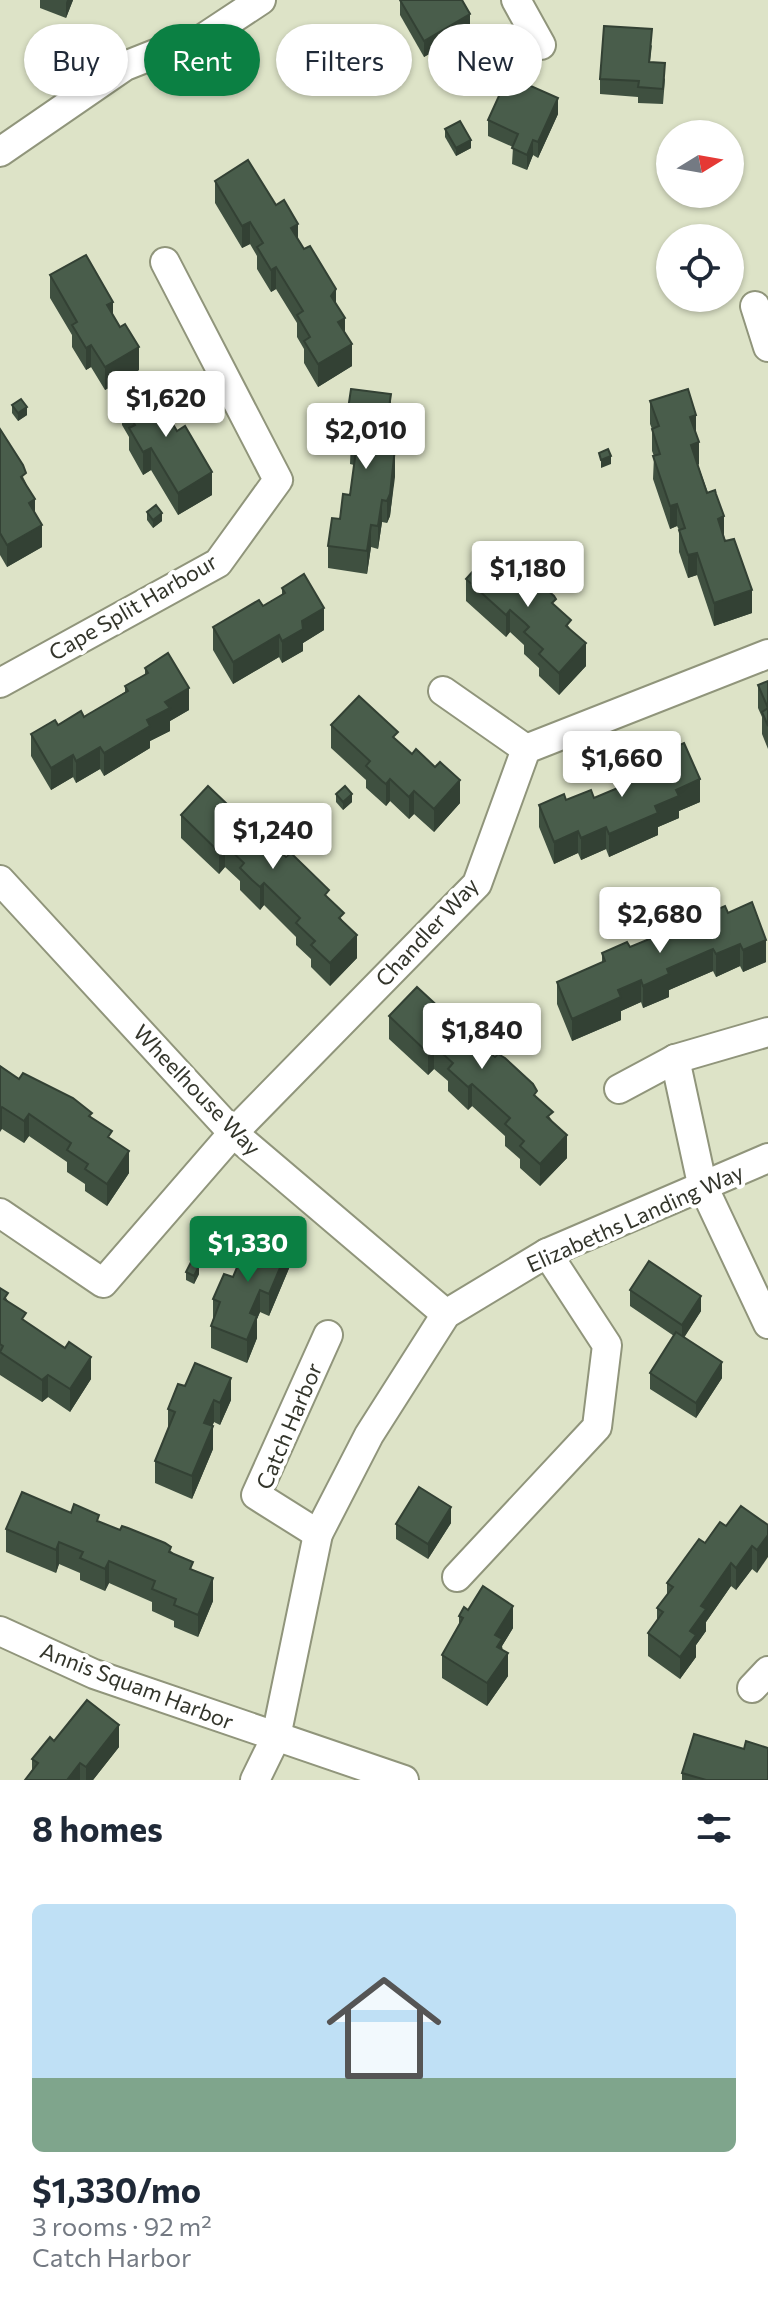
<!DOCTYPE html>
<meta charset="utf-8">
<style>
:root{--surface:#fff;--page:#f6f6f7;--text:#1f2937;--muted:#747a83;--line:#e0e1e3;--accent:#0b8043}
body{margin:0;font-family:Commissioner,sans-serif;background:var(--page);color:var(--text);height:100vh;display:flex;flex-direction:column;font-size:30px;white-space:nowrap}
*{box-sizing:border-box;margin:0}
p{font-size:26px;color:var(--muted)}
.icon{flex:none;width:44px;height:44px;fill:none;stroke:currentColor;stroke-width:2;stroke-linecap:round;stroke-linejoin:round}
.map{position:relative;height:1780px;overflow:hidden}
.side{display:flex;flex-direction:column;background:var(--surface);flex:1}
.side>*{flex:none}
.hud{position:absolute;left:24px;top:24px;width:720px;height:72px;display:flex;gap:16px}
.needle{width:52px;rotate:79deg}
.buttons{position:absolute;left:656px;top:120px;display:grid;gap:16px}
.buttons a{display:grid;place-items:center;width:88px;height:88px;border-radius:50%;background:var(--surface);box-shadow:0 2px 6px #0004;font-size:40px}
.price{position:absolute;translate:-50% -68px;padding:0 18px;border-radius:8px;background:#fff;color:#222;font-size:26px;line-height:52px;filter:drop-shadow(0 2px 4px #0008)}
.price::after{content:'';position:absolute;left:50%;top:48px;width:24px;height:18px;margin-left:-12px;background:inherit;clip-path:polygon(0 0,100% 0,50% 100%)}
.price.active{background:var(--accent);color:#fff}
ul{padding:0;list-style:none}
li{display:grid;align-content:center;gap:16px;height:424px;padding:0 32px}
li+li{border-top:2px solid var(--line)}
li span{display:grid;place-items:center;height:248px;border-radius:12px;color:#555}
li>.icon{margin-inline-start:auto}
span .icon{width:144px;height:144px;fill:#fffc;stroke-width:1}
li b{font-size:34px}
h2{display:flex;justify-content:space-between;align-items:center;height:96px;padding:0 32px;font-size:34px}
.chip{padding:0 28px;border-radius:36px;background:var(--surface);box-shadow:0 2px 6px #0004;font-size:28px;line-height:72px}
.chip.active{background:var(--accent);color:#fff}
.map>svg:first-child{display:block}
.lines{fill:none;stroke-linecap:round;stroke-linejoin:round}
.minor-casing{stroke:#90957b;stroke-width:32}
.minor{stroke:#fff;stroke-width:28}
.wall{fill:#3f5040}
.shaded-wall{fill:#334134}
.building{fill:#495d4b;stroke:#334134;stroke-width:2}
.labels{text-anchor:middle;stroke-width:8;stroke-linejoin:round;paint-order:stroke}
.street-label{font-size:22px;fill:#33352b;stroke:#fff}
</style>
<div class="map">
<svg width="768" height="1780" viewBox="0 0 768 1780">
<rect width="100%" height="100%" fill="#dde3c7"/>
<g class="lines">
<g class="minor-casing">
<g id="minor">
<polyline points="516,0 541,45"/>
<polyline points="0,152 125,66 173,47 196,43 261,0"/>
<polyline points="755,306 768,347"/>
<polyline points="0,683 218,563 278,480 165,262"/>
<polyline points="443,691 526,749"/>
<polyline points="0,880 233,1133 446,1314"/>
<polyline points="675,1059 702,1184 768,1324"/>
<polyline points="619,1089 675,1059 768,1032"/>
<polyline points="0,1213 103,1283 233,1133 477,884 526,749 768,654"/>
<polyline points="318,1534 256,1495 328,1335"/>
<polyline points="457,1577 597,1427 607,1345 547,1253"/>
<polyline points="0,1631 94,1674 404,1780"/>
<polyline points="752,1688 768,1671"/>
<polyline points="255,1780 276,1737 318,1534 369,1435 446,1314 547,1253 768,1158"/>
</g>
</g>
<use href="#minor" class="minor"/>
</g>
<g class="wall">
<polygon points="40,0 73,0 66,18 40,8"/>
<polygon points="400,0 470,30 424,57 400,15"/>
<polygon points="652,45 650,62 665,79 663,104 638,103 638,97 600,94 600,79"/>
<polygon points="558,114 538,158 533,155 527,170 512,164 513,147 488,136 488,120"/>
<polygon points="445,129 471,148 456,156 445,137"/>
<polygon points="215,181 298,239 336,304 345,332 352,366 318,387 304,363 304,349 297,337 297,323 276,289 271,292 257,269 257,256 250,244 242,248 215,203"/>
<polygon points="50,275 113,315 139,370 105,390 91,367 86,370 72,347 72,335 50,298"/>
<polygon points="650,401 696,434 699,464 698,465 752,613 714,626 697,575 688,578 679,552 679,530 677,526 670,529 653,479 654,456 652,451 652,429 650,424"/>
<polygon points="122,403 170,418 212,495 178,515 151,470 143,475 129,450 129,437 122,425"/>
<polygon points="12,405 27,415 18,421 12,413"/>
<polygon points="347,416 391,416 390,421 395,470 390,516 387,523 382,522 378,549 371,547 367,574 328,568 328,546 350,495 354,465 350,464 351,439 347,438"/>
<polygon points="0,429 26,483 35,514 42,547 7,567 0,555"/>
<polygon points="147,512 162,521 153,528 147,520"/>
<polygon points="546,564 563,570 555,579 546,572"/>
<polygon points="466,579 556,607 571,630 586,666 559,695 539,676 539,668 524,654 524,645 510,632 506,637 466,601"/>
<polygon points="282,588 324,630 303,643 303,651 282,663 279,657 233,684 213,650 213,627 263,606 282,595"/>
<polygon points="145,668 189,710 170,721 170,731 150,741 150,748 104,776 100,769 76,783 73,777 51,790 31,756 31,734 84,717 125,692 125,686 145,675"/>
<polygon points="768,681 768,749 762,734 762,717 758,708 758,685"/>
<polygon points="331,725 398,741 460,803 434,832 414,814 409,819 390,801 386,806 366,788 366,780 331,748"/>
<polygon points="659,754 700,802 679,811 679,818 658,827 658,835 609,857 606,849 581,860 578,853 554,864 539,827 539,805 566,800 594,798 613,790 638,779 638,770 659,761"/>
<polygon points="336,794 352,802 343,810 336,802"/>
<polygon points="181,815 247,823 272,844 329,899 344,923 357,958 330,986 311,967 311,959 296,945 296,937 264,905 260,910 240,890 240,881 225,867 219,874 181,838"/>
<polygon points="657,893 668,908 661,911 657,901"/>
<polygon points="728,913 766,962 743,972 740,966 716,977 713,971 669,990 669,997 643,1008 641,1002 621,1011 621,1020 572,1041 557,1004 557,982 602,962 602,953 630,947 650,939 650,932 702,916"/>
<polygon points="389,1016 456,1023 482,1046 537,1098 553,1122 567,1158 540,1186 520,1168 520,1159 505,1146 505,1136 472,1106 468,1110 448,1091 448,1081 434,1069 428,1075 389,1039"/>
<polygon points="0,1066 19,1079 92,1118 112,1140 129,1173 107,1206 85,1191 85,1184 67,1172 67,1162 29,1136 24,1143 2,1129"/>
<polygon points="290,1266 269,1316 260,1312 257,1319 257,1338 247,1363 211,1348 211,1326 213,1319 213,1299 233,1277"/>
<polygon points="186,1272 199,1274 194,1284 186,1280"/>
<polygon points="0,1288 8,1301 26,1322 91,1379 70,1412 48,1397 42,1402 0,1375"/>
<polygon points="630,1290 701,1311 684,1337 722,1378 696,1418 650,1389 650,1373 674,1336 630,1306"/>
<polygon points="185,1386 231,1400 220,1425 214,1422 212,1426 213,1449 192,1499 155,1483 155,1461 168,1431 168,1409"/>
<polygon points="71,1513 99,1522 171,1551 193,1570 213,1601 198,1637 174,1627 174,1621 152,1611 152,1602 109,1583 105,1591 80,1580 80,1573 59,1564 56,1573 6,1552 6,1529"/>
<polygon points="451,1523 428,1559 396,1539 396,1524"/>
<polygon points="768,1525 757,1573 752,1569 736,1590 731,1586 706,1622 706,1631 696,1645 696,1657 680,1679 648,1656 648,1633 657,1620 657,1608 667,1595 667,1583 705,1543 726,1526"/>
<polygon points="459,1616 513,1628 502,1646 508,1676 487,1706 442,1678 442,1655 459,1626"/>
<polygon points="54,1741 119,1747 93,1780 25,1780 32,1770 32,1759"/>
<polygon points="744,1749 768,1780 682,1780 682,1773"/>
</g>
<g class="shaded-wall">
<polygon points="67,0 73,0 66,18 66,3"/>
<polygon points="470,14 470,30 424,57 424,41"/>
<polygon points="558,98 558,114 538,158 538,142"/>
<polygon points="471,140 471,148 456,156 456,148"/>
<polygon points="533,140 533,155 527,170 527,155"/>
<polygon points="250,222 250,244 242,248 242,226"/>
<polygon points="298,224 298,246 291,228"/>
<polygon points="276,267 276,289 271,292 271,270"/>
<polygon points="336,289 336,312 331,296"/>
<polygon points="113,302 113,324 107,305"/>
<polygon points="345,318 345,340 338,322"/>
<polygon points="352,344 352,366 318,387 318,364"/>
<polygon points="91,345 91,367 86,370 86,348"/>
<polygon points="139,347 139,370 105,390 105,367"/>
<polygon points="391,394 391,416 387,443 387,421"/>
<polygon points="170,406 170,428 164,409"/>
<polygon points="27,407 27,415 18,421 18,413"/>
<polygon points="696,415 696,437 690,417"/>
<polygon points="393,422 393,444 390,470 390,448"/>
<polygon points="699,442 699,464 691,467 691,445"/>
<polygon points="151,448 151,470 143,475 143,452"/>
<polygon points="395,448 395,477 390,516 387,523 387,501"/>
<polygon points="611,456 611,464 601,468 601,460"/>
<polygon points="212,472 212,495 178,515 178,493"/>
<polygon points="35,499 35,521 29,503"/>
<polygon points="382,500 382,522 378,549 378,526"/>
<polygon points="677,504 677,526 670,529 670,506"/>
<polygon points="162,513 162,521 153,528 153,520"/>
<polygon points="724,516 724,539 718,519"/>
<polygon points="42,525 42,547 7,567 7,545"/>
<polygon points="371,525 371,547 367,574 367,551"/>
<polygon points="697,553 697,575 688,578 688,555"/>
<polygon points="563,562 563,570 555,579 555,571"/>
<polygon points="752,590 752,613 714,626 714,603"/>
<polygon points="324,608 324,630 303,643 303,651 282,663 282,641 302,621"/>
<polygon points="510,610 510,632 506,637 506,615"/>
<polygon points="279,635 279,657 233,684 233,662"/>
<polygon points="586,643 586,666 559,695 559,673"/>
<polygon points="189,688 189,710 170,721 170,731 150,741 150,748 104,776 104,753 147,720 165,702"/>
<polygon points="100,747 100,769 76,783 76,761"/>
<polygon points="73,755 73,777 51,790 51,768"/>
<polygon points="390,779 390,801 386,806 386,784"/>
<polygon points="700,779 700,802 679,811 679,818 658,827 658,835 609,857 609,834 655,806 676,790"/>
<polygon points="460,780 460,803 434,832 434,809"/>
<polygon points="414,791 414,814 409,819 409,797"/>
<polygon points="352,794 352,802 343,810 343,802"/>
<polygon points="606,827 606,849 581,860 581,838"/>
<polygon points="578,831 578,853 554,864 554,842"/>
<polygon points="225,845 225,867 219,874 219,852"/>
<polygon points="264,883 264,905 260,910 260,887"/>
<polygon points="668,900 668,908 661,911 661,903"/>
<polygon points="357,935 357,958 330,986 330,963"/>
<polygon points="766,940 766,962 743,972 743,950"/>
<polygon points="740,944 740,966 716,977 716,954"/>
<polygon points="713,949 713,971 669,990 669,997 643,1008 643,986 667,969"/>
<polygon points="641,980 641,1002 621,1011 621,1020 572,1041 572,1019 618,990"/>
<polygon points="434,1046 434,1069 428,1075 428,1053"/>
<polygon points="472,1084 472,1106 468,1110 468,1087"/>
<polygon points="2,1107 2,1129 0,1132 0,1110"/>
<polygon points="29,1114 29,1136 24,1143 24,1121"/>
<polygon points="567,1135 567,1158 540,1186 540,1164"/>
<polygon points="129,1151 129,1173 107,1206 107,1184"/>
<polygon points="290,1244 290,1266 269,1316 269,1294"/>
<polygon points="199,1266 199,1274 194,1284 194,1276"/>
<polygon points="260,1290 260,1312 257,1319 257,1338 247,1363 247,1340 250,1313"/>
<polygon points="701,1296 701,1311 682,1341 682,1325"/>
<polygon points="91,1357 91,1379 70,1412 70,1389"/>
<polygon points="722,1362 722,1378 696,1418 696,1403"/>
<polygon points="48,1375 48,1397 42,1402 42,1380"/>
<polygon points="231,1378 231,1400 220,1425 220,1403"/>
<polygon points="214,1400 214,1422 204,1445 204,1423"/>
<polygon points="213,1426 213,1449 192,1499 192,1476"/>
<polygon points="451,1507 451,1523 428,1559 428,1544"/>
<polygon points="768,1535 768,1557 757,1573 757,1550"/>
<polygon points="59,1542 59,1564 56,1573 56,1550"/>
<polygon points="752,1546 752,1569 736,1590 736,1568"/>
<polygon points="109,1561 109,1583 105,1591 105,1569"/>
<polygon points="731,1563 731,1586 706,1622 706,1631 696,1645 696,1657 680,1679 680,1657 690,1631 701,1606"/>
<polygon points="213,1578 213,1601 198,1637 198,1615"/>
<polygon points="513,1606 513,1628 502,1646 502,1661 497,1669 495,1635"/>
<polygon points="508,1653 508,1676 487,1706 487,1683"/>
<polygon points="119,1725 119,1747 93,1780 86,1780 86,1767"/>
<polygon points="80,1763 80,1780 67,1780"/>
</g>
<g class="building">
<polygon points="400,0 462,0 470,14 424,41"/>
<polygon points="604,26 652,29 649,62 665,63 663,89 638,87 639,81 600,79"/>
<polygon points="508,76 558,98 538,142 533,140 527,155 512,148 518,134 488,120"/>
<polygon points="460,121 471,140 456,148 445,129"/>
<polygon points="248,160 276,205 284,200 298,224 291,228 304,249 310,246 336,289 331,296 345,318 338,322 352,344 318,364 304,341 310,337 297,315 303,311 276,267 271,270 257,247 263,243 250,222 242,226 215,181"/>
<polygon points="86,255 113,302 107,305 120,327 125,324 139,347 105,367 91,345 86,348 72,325 77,322 50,275"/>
<polygon points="156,383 170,406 164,409 177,431 185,426 212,472 178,493 151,448 143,452 129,428 135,425 122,403"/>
<polygon points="351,389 391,394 387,421 393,422 390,448 395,448 390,494 387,501 382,500 378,526 371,525 367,551 328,546 332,518 340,519 343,494 350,495 357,443 350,442 354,417 347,416"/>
<polygon points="688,389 696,415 690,417 699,442 691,445 707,493 715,490 716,494 724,516 718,519 725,541 734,539 752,590 714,603 697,553 688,555 679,530 685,528 677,504 670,506 653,456 660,454 652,429 659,426 650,401"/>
<polygon points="21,399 27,407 18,413 12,405"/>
<polygon points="0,429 23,465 26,473 21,477 35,499 29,503 42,525 7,545 0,533"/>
<polygon points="608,449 611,456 601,460 599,453"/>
<polygon points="156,505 162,513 153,520 147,512"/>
<polygon points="493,549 531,584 536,580 554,596 556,599 552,603 571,620 566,626 586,643 559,673 539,654 543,649 524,632 529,627 525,623 510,610 506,615 466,579"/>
<polygon points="554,555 563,562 555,571 546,564"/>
<polygon points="304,574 324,608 302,621 303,629 282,641 279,635 233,662 213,627 259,600 263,606 285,593 282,588"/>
<polygon points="168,653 189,688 165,702 170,708 147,720 150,726 104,753 100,747 76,761 73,755 51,768 31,734 55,720 58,725 81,711 84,717 87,715 128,691 125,686 148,673 145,668"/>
<polygon points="768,681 768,726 762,712 768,708 758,685"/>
<polygon points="359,696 398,732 393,737 412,754 416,749 435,767 440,762 460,780 434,809 414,791 409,797 390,779 386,784 382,781 366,766 370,761 331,725"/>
<polygon points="684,743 700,779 676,790 679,796 655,806 658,813 609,834 606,827 581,838 578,831 554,842 539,805 564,794 566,800 591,790 594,798 613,790 641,778 638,770 662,760 659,754"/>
<polygon points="208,786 247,823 253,817 272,835 268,840 286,857 291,853 329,890 325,895 344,913 339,918 357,935 330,963 311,945 315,941 296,923 300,918 264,883 260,887 252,880 240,868 244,863 225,845 219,852 181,815"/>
<polygon points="345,786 352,794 343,802 336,794"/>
<polygon points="664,890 668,900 661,903 657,893"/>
<polygon points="752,902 766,940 743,950 740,944 716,954 713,949 706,952 667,969 669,974 643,986 641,980 618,990 621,997 572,1019 557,982 605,961 602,953 627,942 630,947 652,938 650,932 699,910 702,916 725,906 728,913"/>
<polygon points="417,987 456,1023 461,1016 482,1036 477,1041 495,1057 498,1054 505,1058 533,1084 537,1091 534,1095 553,1112 547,1117 567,1135 540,1164 520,1146 524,1141 505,1124 510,1118 472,1084 468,1087 448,1069 453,1063 434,1046 428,1053 389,1016"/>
<polygon points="0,1066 19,1079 23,1073 73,1098 92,1113 89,1116 112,1131 108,1137 129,1151 107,1184 85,1169 88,1164 67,1150 71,1143 29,1114 24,1121 2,1107 0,1110"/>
<polygon points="253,1229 290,1244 269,1294 260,1290 250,1313 257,1316 247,1340 211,1326 220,1302 213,1299 224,1274 233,1277"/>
<polygon points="649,1261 701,1296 682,1325 630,1290"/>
<polygon points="191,1262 199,1266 194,1276 186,1272"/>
<polygon points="0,1288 8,1293 4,1299 26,1313 22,1319 65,1348 69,1342 91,1357 70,1389 48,1375 42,1380 0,1352 3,1346 0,1344"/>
<polygon points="676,1332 722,1362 696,1403 650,1373"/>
<polygon points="195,1363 231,1378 220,1403 214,1400 204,1423 213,1426 192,1476 155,1461 175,1412 168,1409 178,1384 185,1386"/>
<polygon points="419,1487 451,1507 428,1544 396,1524"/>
<polygon points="22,1492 71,1513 74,1504 99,1515 97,1521 100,1522 120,1530 122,1526 128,1528 165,1543 171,1547 169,1552 193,1562 190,1569 213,1578 198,1615 174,1605 176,1599 152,1589 155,1581 109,1561 105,1569 80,1558 83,1552 59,1542 56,1550 6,1529"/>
<polygon points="741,1506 768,1525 768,1535 757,1550 752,1546 736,1568 731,1563 701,1606 706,1609 690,1631 696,1635 680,1657 648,1633 663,1612 657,1608 673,1587 667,1583 699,1539 705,1543 720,1522 726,1526"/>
<polygon points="483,1586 513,1606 495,1635 502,1639 497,1647 508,1653 487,1683 442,1655 463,1618 459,1616 464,1607 468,1610"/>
<polygon points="87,1700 119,1725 86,1767 80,1763 67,1780 25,1780 38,1763 32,1759 50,1737 54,1741"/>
<polygon points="694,1734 744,1749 746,1741 768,1748 768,1780 706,1780 682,1773"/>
</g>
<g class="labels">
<g class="street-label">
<text transform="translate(133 607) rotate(-30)" y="8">Cape Split Harbour</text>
<text transform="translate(427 932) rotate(-47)" y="8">Chandler Way</text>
<text transform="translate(197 1090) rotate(46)" y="8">Wheelhouse Way</text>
<text transform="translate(635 1218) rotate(-24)" y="8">Elizabeths Landing Way</text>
<text transform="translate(289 1426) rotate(-67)" y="8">Catch Harbor</text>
<text transform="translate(137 1686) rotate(21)" y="8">Annis Squam Harbor</text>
</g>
</g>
</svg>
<div class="buttons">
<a><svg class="needle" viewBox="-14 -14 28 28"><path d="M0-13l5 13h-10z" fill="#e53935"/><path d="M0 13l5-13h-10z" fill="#747a83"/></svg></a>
<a><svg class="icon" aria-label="locate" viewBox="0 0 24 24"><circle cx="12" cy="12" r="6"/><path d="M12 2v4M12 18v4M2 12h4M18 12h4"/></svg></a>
</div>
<b class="price" style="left:166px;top:439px">$1,620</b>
<b class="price" style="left:366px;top:471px">$2,010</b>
<b class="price" style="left:528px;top:609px">$1,180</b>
<b class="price" style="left:622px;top:799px">$1,660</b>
<b class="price" style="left:273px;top:871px">$1,240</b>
<b class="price" style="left:660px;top:955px">$2,680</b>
<b class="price" style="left:482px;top:1071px">$1,840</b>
<b class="price active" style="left:248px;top:1284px">$1,330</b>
<div class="hud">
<a class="chip">Buy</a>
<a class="chip active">Rent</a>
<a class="chip">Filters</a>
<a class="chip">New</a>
</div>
</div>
<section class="side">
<h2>8 homes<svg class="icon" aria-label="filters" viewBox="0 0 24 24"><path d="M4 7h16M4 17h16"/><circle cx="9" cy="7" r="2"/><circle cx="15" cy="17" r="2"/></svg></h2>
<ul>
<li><span style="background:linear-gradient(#bfe0f5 70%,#7fa58c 0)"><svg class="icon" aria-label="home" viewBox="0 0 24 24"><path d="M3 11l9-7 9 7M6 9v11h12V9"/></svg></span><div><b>$1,330/mo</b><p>3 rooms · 92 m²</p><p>Catch Harbor</p></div></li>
</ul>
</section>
